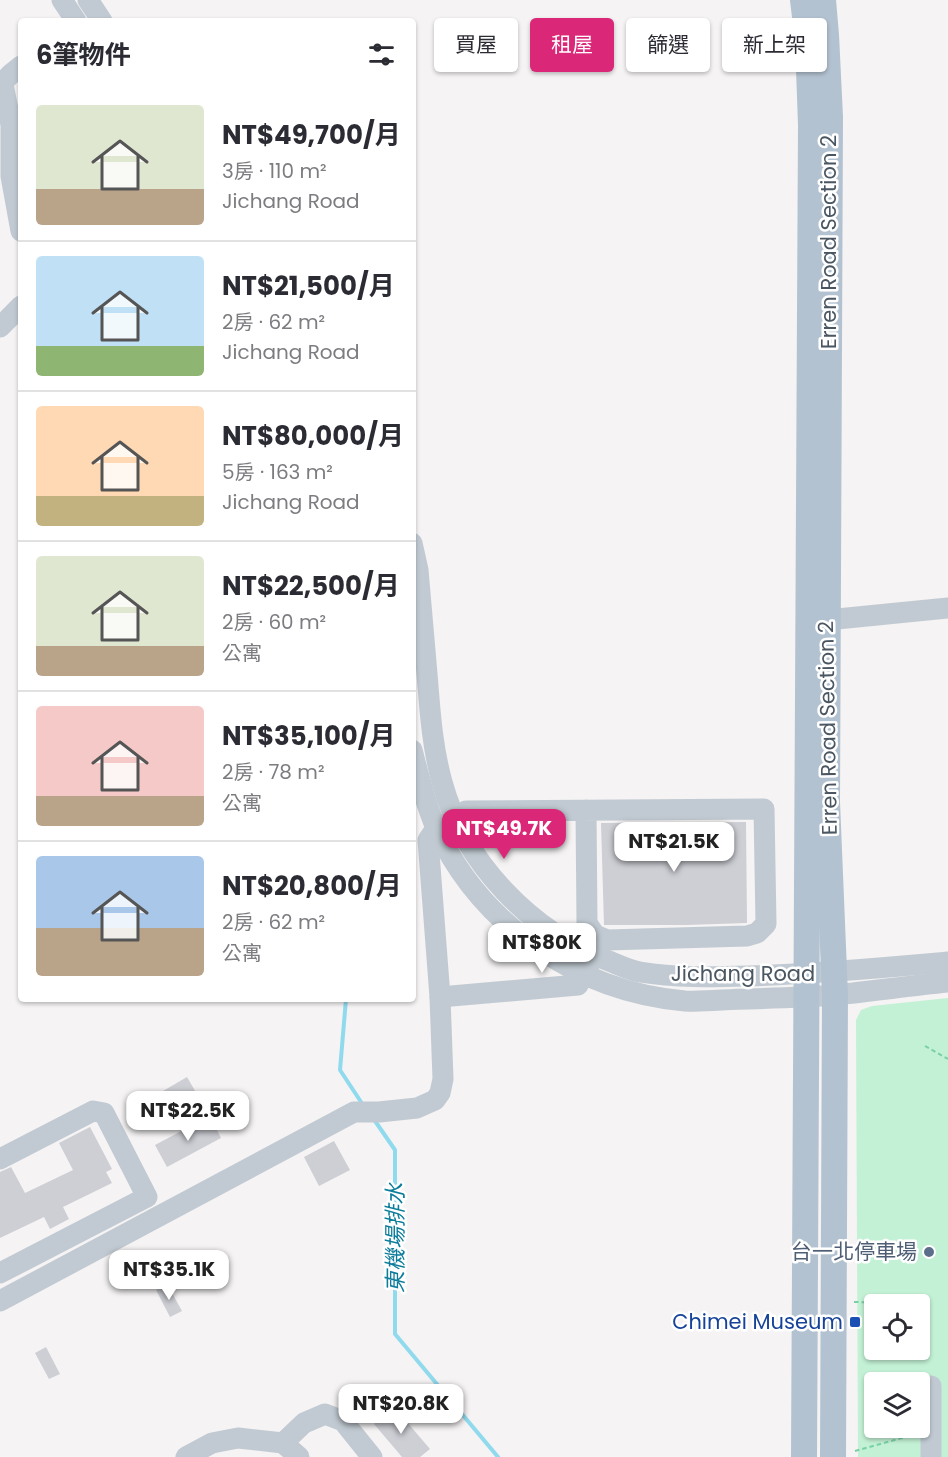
<!DOCTYPE html>
<html lang="zh-TW">
<meta charset="utf-8">
<style>
:root{--surface:#fff;--page:#f2f2f3;--text:#2b2b33;--muted:#7c7c81;--line:#e1e1e2;--accent:#db2777}
body{margin:0;font-family:Poppins,"Noto Sans TC",sans-serif;background:var(--page);color:var(--text);height:100vh;display:flex;flex-direction:column;font-size:22px;white-space:nowrap}
*{box-sizing:border-box;margin:0}
p{font-size:20px;color:var(--muted)}
.icon{flex:none;width:33px;height:33px;fill:none;stroke:currentColor;stroke-width:2;stroke-linecap:round;stroke-linejoin:round}
.map{position:relative;flex:1;overflow:hidden}
.side{position:absolute;left:18px;top:18px;width:398px;height:984px;display:flex;flex-direction:column;background:var(--surface);border-radius:6px;box-shadow:0 2px 4px #0004}
.side>*{flex:none}
.top-card{position:absolute;left:434px;top:18px;width:424px;height:54px;display:flex;gap:12px}
.tools{position:absolute;left:864px;top:1294px;display:grid;gap:12px}
.tools a{display:grid;place-items:center;width:66px;height:66px;border-radius:6px;background:var(--surface);box-shadow:0 2px 4px #0004;font-size:30px}
.price{position:absolute;translate:-50% -51px;padding:0 14px;border-radius:12px;background:#fff;color:#222;font-size:20px;line-height:39px;filter:drop-shadow(0 2px 3px #0008)}
.price::after{content:'';position:absolute;left:50%;top:36px;width:18px;height:14px;margin-left:-9px;background:inherit;clip-path:polygon(0 0,100% 0,50% 100%)}
.price.active{background:var(--accent);color:#fff}
ul{padding:0;list-style:none}
li{display:flex;align-items:center;gap:18px;height:150px;padding:0 18px}
li+li{border-top:2px solid var(--line)}
li span{display:grid;place-items:center;flex:none;width:168px;height:120px;border-radius:6px;color:#555}
li>.icon{margin-inline-start:auto}
span .icon{width:72px;height:72px;fill:#fffc;stroke-width:1}
li b{font-size:26px}
h2{display:flex;justify-content:space-between;align-items:center;height:72px;padding:0 18px;font-size:26px}
.pill{padding:0 21px;border-radius:6px;background:var(--surface);box-shadow:0 2px 4px #0004;font-size:21px;line-height:54px}
.pill.active{background:var(--accent);color:#fff}
.map>svg:first-child{display:block}
.green{fill:#c3f1d5;fill-rule:evenodd}
.lines{fill:none;stroke-linecap:round;stroke-linejoin:round}
.stream{stroke:#90daee;stroke-width:4}
.building{fill:#cdcfd5}
.path{stroke:#7ad0a6;stroke-width:2;stroke-dasharray:4.5 3;stroke-linecap:butt}
.minor{stroke:#c1cad2;stroke-width:21}
.major{stroke:#b3c2d1;stroke-width:26}
.service-dot{fill:#5c6f8a;stroke:#fff;stroke-width:2}
.transit-dot{fill:#1a4fb4;stroke:#fff;stroke-width:2}
.labels{text-anchor:middle;stroke-width:5;stroke-linejoin:round;paint-order:stroke}
.street-label{font-size:21px;fill:#4a5661;stroke:#fff}
.service-label{font-size:21px;fill:#4e5e75;stroke:#fff;text-anchor:end}
.transit-label{font-size:21px;fill:#164399;stroke:#fff;text-anchor:end}
.water-label{font-size:22px;font-style:italic;fill:#0c7c9b;stroke:#fff}
</style>
<div class="map">
<svg width="948" height="1457" viewBox="0 0 948 1457">
<rect width="100%" height="100%" fill="#f5f3f3"/>
<path class="green" d="M 948,998 L 948,1457 L 858,1457 L 856,1020 L 861,1010 L 872,1006 ZM 874,1305 L 920,1305 L 920,1350 L 874,1350 ZM 874,1383 L 920,1383 L 920,1428 L 874,1428 Z"/>
<g class="lines">
<g class="stream">
<polyline points="346,999 340,1070 363,1105"/>
<polyline points="373,1118 395,1150 395,1334 498,1457"/>
</g>
</g>
<g class="building">
<polygon points="746,822 747,923 686,925 604,925 601,823"/>
<polygon points="187,1077 198,1096 157,1120 146,1101"/>
<polygon points="210,1116 221,1138 167,1167 155,1145"/>
<polygon points="90,1127 112,1169 106,1172 112,1183 63,1207 69,1219 50,1229 44,1217 0,1238 0,1172 11,1167 25,1193 73,1170 59,1143"/>
<polygon points="334,1141 350,1170 319,1186 304,1157"/>
<polygon points="167,1284 182,1311 170,1317 156,1290"/>
<polygon points="46,1347 60,1374 49,1379 35,1353"/>
<polygon points="394,1407 430,1449 420,1457 402,1457 374,1424"/>
</g>
<g class="lines">
<g class="path">
<polyline points="925,1046 948,1059"/>
<polyline points="854,1302 910,1303"/>
<polyline points="855,1451 913,1435"/>
</g>
<g class="minor">
<polyline points="62,0 76,21"/>
<polyline points="88,0 102,21"/>
<polyline points="3,84 11,125 11,176 21,231"/>
<polyline points="0,85 11,74 21,66"/>
<polyline points="0,327 21,306"/>
<path d="M 412,543 L 418,570 C 421,604 424,639 427,674 C 430,710 432,746 442,782 C 464,863 531,932 609,961 C 619,965 629,970 640,972 C 676,978 712,977 748,976 C 815,974 881,968 948,962"/>
<polyline points="827,620 948,608"/>
<path d="M 412,750 C 419,777 425,803 436,828 C 481,926 579,992 685,1001 C 706,1002 728,999 749,999 C 778,998 807,997 835,995 C 873,991 910,986 948,982"/>
<polyline points="440,997 578,985 589,965"/>
<polyline points="0,1159 93,1111 104,1113 147,1197 0,1273"/>
<polyline points="0,1301 354,1112 379,1112 417,1108 435,1100 440,1093 443,1079 440,997 428,840 436,828 455,820 466,811 764,809 766,924 757,933 747,936 607,940 595,935 587,923 586,810"/>
<polyline points="283,1443 304,1423 325,1414 343,1421 372,1457"/>
<polyline points="186,1457 212,1443 238,1438 283,1443 299,1457"/>
<polyline points="931,1457 931,1386"/>
</g>
<g class="major">
<polyline points="803,0 808,41 811,125 804,1457"/>
<polyline points="823,0 826,35 830,117 827,802 835,995 833,1457"/>
</g>
</g>
<circle class="service-dot" cx="929" cy="1252" r="6"/>
<rect class="transit-dot" x="849" y="1316" width="12" height="12" rx="3"/>
<g class="labels">
<g class="street-label">
<text transform="translate(829 242) rotate(-90)" y="7">Erren Road Section 2</text>
<text transform="translate(828 728) rotate(-91)" y="7">Erren Road Section 2</text>
<text x="743" y="981">Jichang Road</text>
</g>
<g class="service-label">
<text x="917" y="1259">台一北停車場</text>
</g>
<g class="transit-label">
<text x="843" y="1329">Chimei Museum</text>
</g>
<g class="water-label">
<text transform="translate(395 1238) rotate(-90)" y="8">東機場排水</text>
</g>
</g>
</svg>
<div class="tools">
<a><svg class="icon" aria-label="locate" viewBox="0 0 24 24"><circle cx="12" cy="12" r="6"/><path d="M12 2v4M12 18v4M2 12h4M18 12h4"/></svg></a>
<a><svg class="icon" aria-label="layers" viewBox="0 0 24 24"><path d="M12 4l9 5-9 5-9-5zM3 14l9 5 9-5"/></svg></a>
</div>
<b class="price active" style="left:504px;top:860px">NT$49.7K</b>
<b class="price" style="left:674px;top:873px">NT$21.5K</b>
<b class="price" style="left:542px;top:974px">NT$80K</b>
<b class="price" style="left:188px;top:1142px">NT$22.5K</b>
<b class="price" style="left:169px;top:1301px">NT$35.1K</b>
<b class="price" style="left:401px;top:1435px">NT$20.8K</b>
<div class="top-card">
<a class="pill">買屋</a>
<a class="pill active">租屋</a>
<a class="pill">篩選</a>
<a class="pill">新上架</a>
</div>
<section class="side">
<h2>6筆物件<svg class="icon" aria-label="filters" viewBox="0 0 24 24"><path d="M4 7h16M4 17h16"/><circle cx="9" cy="7" r="2"/><circle cx="15" cy="17" r="2"/></svg></h2>
<ul>
<li><span style="background:linear-gradient(#dfe7d0 70%,#b9a48a 0)"><svg class="icon" aria-label="home" viewBox="0 0 24 24"><path d="M3 11l9-7 9 7M6 9v11h12V9"/></svg></span><div><b>NT$49,700/月</b><p>3房 · 110 m²</p><p>Jichang Road</p></div></li>
<li><span style="background:linear-gradient(#bfe0f5 75%,#8fb573 0)"><svg class="icon" aria-label="home" viewBox="0 0 24 24"><path d="M3 11l9-7 9 7M6 9v11h12V9"/></svg></span><div><b>NT$21,500/月</b><p>2房 · 62 m²</p><p>Jichang Road</p></div></li>
<li><span style="background:linear-gradient(#ffd9b3 75%,#c2b280 0)"><svg class="icon" aria-label="home" viewBox="0 0 24 24"><path d="M3 11l9-7 9 7M6 9v11h12V9"/></svg></span><div><b>NT$80,000/月</b><p>5房 · 163 m²</p><p>Jichang Road</p></div></li>
<li><span style="background:linear-gradient(#dfe7d0 75%,#b9a48a 0)"><svg class="icon" aria-label="home" viewBox="0 0 24 24"><path d="M3 11l9-7 9 7M6 9v11h12V9"/></svg></span><div><b>NT$22,500/月</b><p>2房 · 60 m²</p><p>公寓</p></div></li>
<li><span style="background:linear-gradient(#f6c9c9 75%,#b9a48a 0)"><svg class="icon" aria-label="home" viewBox="0 0 24 24"><path d="M3 11l9-7 9 7M6 9v11h12V9"/></svg></span><div><b>NT$35,100/月</b><p>2房 · 78 m²</p><p>公寓</p></div></li>
<li><span style="background:linear-gradient(#a9c7e8 60%,#b9a48a 0)"><svg class="icon" aria-label="home" viewBox="0 0 24 24"><path d="M3 11l9-7 9 7M6 9v11h12V9"/></svg></span><div><b>NT$20,800/月</b><p>2房 · 62 m²</p><p>公寓</p></div></li>
</ul>
</section>
</div>
